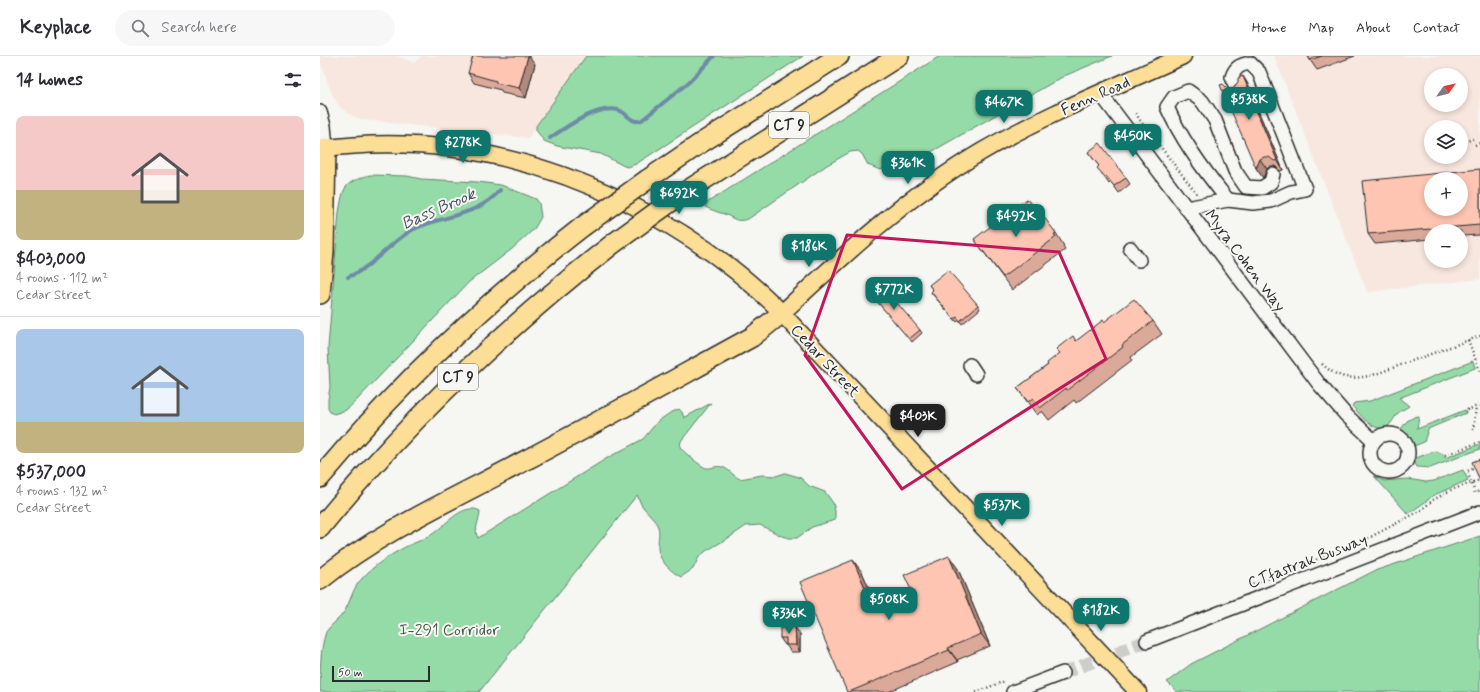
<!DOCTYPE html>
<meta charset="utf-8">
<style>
:root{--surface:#fff;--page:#f7f7f7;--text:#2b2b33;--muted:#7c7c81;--line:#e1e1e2;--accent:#0f766e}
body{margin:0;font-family:Mynerve,sans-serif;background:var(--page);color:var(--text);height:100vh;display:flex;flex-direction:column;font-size:15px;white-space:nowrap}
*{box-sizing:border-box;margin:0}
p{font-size:13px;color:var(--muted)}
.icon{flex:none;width:22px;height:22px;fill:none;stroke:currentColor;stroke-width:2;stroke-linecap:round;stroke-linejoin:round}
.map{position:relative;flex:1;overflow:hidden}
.panel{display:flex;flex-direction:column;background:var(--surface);width:320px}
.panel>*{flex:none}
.needle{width:26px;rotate:56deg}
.buttons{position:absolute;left:1104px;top:12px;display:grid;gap:8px}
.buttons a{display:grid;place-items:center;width:44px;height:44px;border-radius:50%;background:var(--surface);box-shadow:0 2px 6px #0003;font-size:20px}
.scale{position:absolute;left:12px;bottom:10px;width:98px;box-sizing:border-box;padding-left:4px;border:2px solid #2b2b2b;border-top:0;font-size:11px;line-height:14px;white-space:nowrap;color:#2b2b2b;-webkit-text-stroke:3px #f6f6f2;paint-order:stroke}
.price{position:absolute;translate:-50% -34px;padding:0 9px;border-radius:8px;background:var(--accent);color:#fff;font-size:13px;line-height:26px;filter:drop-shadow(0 1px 2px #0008)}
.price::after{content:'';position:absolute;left:50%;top:24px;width:12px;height:9px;margin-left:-6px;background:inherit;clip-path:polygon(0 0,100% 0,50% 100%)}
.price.on{background:#222;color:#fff}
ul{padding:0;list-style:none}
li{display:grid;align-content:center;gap:8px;height:212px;padding:0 16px}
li+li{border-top:1px solid var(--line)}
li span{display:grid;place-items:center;height:124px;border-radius:8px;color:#555}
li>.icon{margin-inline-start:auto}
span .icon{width:72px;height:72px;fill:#fffc;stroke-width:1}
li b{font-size:17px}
h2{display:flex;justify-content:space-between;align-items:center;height:48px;padding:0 16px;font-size:17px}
header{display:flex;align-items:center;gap:24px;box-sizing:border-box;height:56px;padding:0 20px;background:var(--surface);border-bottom:1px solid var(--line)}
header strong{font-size:19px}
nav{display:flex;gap:22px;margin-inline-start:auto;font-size:14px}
.search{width:280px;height:36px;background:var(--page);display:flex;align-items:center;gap:10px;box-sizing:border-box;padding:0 14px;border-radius:22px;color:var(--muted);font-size:15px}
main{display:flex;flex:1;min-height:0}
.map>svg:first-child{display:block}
.built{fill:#f8e7df;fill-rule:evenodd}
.green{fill:#95dba8;stroke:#60836a}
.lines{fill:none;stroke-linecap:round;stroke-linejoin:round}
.stream{stroke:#6e8ca5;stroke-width:4}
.minor-tunnel{stroke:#cdcdca;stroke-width:13;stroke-dasharray:13 6;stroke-linecap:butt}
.minor-casing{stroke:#2b2b2b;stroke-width:16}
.major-casing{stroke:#2b2b2b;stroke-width:19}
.highway-casing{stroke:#2b2b2b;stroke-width:22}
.path{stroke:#2b2b2b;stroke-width:2.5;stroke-dasharray:1 3;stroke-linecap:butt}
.minor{stroke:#f6f6f2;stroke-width:13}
.major{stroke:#fcde96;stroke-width:16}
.highway{stroke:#fcde96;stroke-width:19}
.highway-bridge-casing{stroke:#2b2b2b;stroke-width:22;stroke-linecap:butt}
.highway-bridge{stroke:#fcde96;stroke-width:19}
.wall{fill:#daa99a;stroke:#2b2b2b}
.shaded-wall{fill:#b28a7d;stroke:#2b2b2b}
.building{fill:#fec5b3;stroke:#2b2b2b;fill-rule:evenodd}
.marked{fill:none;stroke:#c2185b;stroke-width:3;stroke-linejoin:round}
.labels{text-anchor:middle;stroke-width:4;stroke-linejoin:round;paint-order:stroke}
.shield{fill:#f6f6f2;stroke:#686867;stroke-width:1}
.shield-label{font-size:15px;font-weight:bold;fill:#2b2b2b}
.street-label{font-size:16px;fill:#2b2b2b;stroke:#f6f6f2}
.park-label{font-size:16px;fill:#46574a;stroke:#f6f6f2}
.water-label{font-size:17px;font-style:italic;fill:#47535e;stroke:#f6f6f2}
</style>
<header>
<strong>Keyplace</strong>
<div class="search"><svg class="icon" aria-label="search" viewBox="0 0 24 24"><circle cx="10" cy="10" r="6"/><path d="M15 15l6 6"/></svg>Search here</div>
<nav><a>Home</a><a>Map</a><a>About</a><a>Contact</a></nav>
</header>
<main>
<section class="panel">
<h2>14 homes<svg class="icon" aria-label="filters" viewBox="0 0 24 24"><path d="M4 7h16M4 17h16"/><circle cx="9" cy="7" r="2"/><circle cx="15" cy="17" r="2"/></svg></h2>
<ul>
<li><span style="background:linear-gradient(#f6c9c9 60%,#c2b280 0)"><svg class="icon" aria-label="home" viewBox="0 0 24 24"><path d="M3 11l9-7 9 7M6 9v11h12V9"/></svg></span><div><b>$403,000</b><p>4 rooms · 112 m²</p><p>Cedar Street</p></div></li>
<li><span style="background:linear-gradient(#a9c7e8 75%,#c2b280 0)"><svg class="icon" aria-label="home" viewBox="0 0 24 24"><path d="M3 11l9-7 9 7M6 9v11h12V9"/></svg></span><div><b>$537,000</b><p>4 rooms · 132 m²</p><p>Cedar Street</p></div></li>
</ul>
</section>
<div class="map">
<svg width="1160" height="636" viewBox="0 0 1160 636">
<rect width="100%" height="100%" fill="#f6f6f2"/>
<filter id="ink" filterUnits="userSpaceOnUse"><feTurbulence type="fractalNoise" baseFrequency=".025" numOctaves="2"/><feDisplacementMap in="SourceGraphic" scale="8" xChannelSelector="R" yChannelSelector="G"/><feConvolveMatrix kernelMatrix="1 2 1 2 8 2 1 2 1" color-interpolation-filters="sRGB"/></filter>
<g filter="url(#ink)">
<g class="built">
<polygon points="0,0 77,0 94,7 102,0 266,0 208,82 44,64 35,61 27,57 19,50 12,38 0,5"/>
<path d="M 954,0 L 1160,0 L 1160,223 L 1047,236 ZM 1111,19 L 1141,19 L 1141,49 L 1111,49 ZM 1111,71 L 1141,71 L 1141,101 L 1111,101 ZM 1111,123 L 1141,123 L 1141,153 L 1111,153 ZM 1111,175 L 1141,175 L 1141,205 L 1111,205 Z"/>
</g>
<g class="green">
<polygon points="266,0 483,0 316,108 308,111 304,110 281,98 237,90 224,85 216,74 216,70"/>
<path d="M 620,0 L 792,0 L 744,20 L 599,103 L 590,106 L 577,108 L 560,114 L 548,109 L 542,98 L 538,95 L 530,96 L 507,109 L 428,163 C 415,167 415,162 404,158 C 397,156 392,154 385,151 L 388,146 Z"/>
<path d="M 50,119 L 87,120 L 101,123 L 158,126 L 181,129 L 216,143 L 219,147 L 221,161 L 214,173 L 192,193 L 149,226 L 36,345 L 26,354 L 14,358 L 10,356 L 8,352 L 8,344 L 10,331 L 8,292 L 19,156 C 24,130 23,127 50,119 Z"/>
<path d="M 1153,305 L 1155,312 L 1079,342 L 1089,350 C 1085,353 1081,354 1078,357 C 1074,361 1073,366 1068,370 C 1055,379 1041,359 1032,350 L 1034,347 L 1050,345 Z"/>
<path d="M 391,347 L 361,385 L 360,391 C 363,396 382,411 386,412 C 392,413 396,409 402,411 C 409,413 413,420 420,423 L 442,419 L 456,420 L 465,417 L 479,421 L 482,423 L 489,430 L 505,436 L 513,447 L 515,455 L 515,464 L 492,471 L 477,482 L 468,482 L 462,480 L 440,469 L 426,470 L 410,481 L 386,495 L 379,501 L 373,513 L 361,521 C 350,515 337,503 338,489 C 338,483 340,477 338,471 C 335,463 328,457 323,451 C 320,447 319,443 317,439 L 159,636 L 0,636 C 0,617 0,593 6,576 C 11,568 19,564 24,556 C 30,547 32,535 39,526 C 51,511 70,499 87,490 C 96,486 106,483 114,477 C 126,468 144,446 160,455 C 160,465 153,473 158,482 L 289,401 L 323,383 L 338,365 L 350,357 L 359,353 L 362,356 L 364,362 Z"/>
<polygon points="1145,354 1146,357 1108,373 1104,386 1094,390 1081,373 1087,365 1096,360 1099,361 1097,373"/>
<polygon points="1160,388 1160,393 1110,412 1097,411 1095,407 1096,402 1115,395 1123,398 1125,402"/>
<polygon points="1143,414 1148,424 1112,440 1108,444 1088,458 1054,420 1064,425 1087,423 1106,426 1114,425"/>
<polygon points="1160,480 1160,636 857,636 847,626 871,608 1054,515"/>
</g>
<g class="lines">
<g class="stream">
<path d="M 230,82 C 246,71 277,49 298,54 C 307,56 311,69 322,64 L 369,26 L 394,0"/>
<path d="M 28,221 C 53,211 69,187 92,174 C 121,159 158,161 180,134"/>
</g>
<polyline class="minor-tunnel" points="743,617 827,585"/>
<g class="minor-casing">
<g id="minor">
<polyline points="780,37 999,328 1026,359 1054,385"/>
<polyline points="0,56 4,70 6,92"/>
<path d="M 908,144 C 884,115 862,85 847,51 L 854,41 L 868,35 L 882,45 L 895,64 L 915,115 L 926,131 L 942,132 L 951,126 L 953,118"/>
<path d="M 866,152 L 908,144 L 933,147 L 951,145 L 971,136 L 985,133 L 939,16 L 930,7 C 920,9 915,11 912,21 L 917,35"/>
<polyline points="810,192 819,204"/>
<polyline points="650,309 656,318"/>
<circle cx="1069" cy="397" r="19"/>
<polyline points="827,585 1160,456"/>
<polyline points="693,636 743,617"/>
</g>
</g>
<g class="major-casing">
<g id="major">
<path d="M 0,93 C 109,78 210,99 308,147 C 362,174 411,207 454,249 L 818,636"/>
<path d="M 462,257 C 524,199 587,140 661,96 C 726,58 795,31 863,0"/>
</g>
</g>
<g class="highway-casing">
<g id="highway">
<polyline points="328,123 381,87 519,0"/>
<polyline points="360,139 579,0"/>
<polyline points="0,238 4,196 6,92"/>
<path d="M 0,422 C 78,329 167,245 262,171"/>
<path d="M 0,472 C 87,365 185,272 294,187"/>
<path d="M 0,524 C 62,474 136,442 206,404 C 282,364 357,322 432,281 L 462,257"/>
</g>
</g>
<g class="path">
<polyline points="816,57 819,63 877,138"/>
<polyline points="1141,87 1153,83"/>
<polyline points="1155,89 1160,87"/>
<polyline points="1148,284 1160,315"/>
<path d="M 1002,308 C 1019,324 1035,324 1056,318 L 1160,280"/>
<polyline points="1147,354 1160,349"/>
<polyline points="1153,374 1156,351"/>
<polyline points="1125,399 1160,386"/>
<polyline points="1160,410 1147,415 1155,437 1160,435"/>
<polyline points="929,530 1039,487 1100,455 1113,444 1131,434 1160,424"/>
<polyline points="656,636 685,625"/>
</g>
<use href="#minor" class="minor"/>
<use href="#major" class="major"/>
<use href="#highway" class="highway"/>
<g class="highway-bridge-casing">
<g id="highway-bridge">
<polyline points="262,171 328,123"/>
<polyline points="294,187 360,139"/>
</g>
</g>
<use href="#highway-bridge" class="highway-bridge"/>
</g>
<g class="wall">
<polygon points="988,0 1035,0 997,14 990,4"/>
<polygon points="215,8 206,42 182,37 181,34 154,27 148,17"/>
<polygon points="923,20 929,30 939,51 937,52 963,114 960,115 955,110 950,110 947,113 943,122 936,112 913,33"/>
<polygon points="768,96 806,122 810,128 799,137 791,126 789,128 782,118 779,110"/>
<polygon points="1160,113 1160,179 1141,180 1141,175 1111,175 1111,183 1055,188 1048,178"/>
<polygon points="718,157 736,177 744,190 743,191 745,194 692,234 654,183"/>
<polygon points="609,229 658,249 660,253 642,268 639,264 637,266 613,239 611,236 613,234"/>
<polygon points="549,236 600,274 602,277 592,286"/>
<polygon points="833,265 842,278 811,301 812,304 756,347 754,344 729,364 722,355 717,359 697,332 728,309 740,297 736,293 756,285 784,266"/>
<polygon points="629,500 638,513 670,590 637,604 638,606 568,636 527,636 542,516 558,553 593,538"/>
<polygon points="480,578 480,596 471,596 466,589 465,589 460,582"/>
</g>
<g class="shaded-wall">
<polygon points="208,0 209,0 215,8 206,42 199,32"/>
<polygon points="923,20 929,30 939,51 932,42"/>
<polygon points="931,42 937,52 963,114 957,104"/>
<polygon points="940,103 947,113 943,122 936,112"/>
<polygon points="629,500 638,513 670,590 661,578"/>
<polygon points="533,504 542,516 564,567 555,555"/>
<polygon points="475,571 480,578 480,596 476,589"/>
<polygon points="628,592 637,604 638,606 629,594"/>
</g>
<g class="building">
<polygon points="153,0 208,0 199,32 176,27 176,25 148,17"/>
<polygon points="988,0 1002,0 990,4"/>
<polygon points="923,20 932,42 931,42 957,104 954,105 949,101 944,101 940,103 936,112 900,29 903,28 908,33 913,33 918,27 918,22"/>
<polygon points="780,87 806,122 794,130 786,120 785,121 777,112 779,110 768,96"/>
<path d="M 1160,113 L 1160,169 L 1048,178 L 1042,125 ZM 1111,123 L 1141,123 L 1141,153 L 1111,153 Z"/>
<polygon points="707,143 718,157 720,156 736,177 734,178 736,181 683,221 654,183"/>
<polygon points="628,214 658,249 640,265 637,261 634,263 611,236 613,234 609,229"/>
<polygon points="560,227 600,274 589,283 549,236"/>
<polygon points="814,243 833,265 802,289 803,291 747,334 746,332 720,352 713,342 708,346 697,332 728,309 727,307 740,297 736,293 753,280 756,285 783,264 784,266"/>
<polygon points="1160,403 1160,425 1152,406"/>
<polygon points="629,500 661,578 628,592 629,594 529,636 527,636 480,526 533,504 555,555 593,538 584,519"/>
<polygon points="475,571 476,589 466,589 466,582 460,582 460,572"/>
</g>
</g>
<path class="marked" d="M 527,179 L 739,196 L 786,303 L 582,433 L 485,299 Z"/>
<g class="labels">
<g class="shield">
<rect x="449" y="56" width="40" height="26" rx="3"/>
<rect x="118" y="308" width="40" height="26" rx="3"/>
</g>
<g class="shield-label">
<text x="469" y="74">CT 9</text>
<text x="138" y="326">CT 9</text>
</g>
<g class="street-label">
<text transform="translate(775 39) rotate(-24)" y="6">Fenn Road</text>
<text transform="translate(926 204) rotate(53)" y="6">Myra Cohen Way</text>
<text transform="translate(506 304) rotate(47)" y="6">Cedar Street</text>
<text transform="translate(987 504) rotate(-21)" y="6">CTfastrak Busway</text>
</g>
<g class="park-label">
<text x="129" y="579">I-291 Corridor</text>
</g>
<g class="water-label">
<text transform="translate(118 152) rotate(-24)" y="6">Bass Brook</text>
</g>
</g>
</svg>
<div class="buttons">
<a><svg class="needle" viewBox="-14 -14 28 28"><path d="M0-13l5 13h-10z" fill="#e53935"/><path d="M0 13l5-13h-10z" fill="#7c7c81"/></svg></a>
<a><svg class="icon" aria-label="layers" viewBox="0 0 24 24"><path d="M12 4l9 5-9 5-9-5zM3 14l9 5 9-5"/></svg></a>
<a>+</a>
<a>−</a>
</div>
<div class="scale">50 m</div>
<b class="price" style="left:929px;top:65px">$538K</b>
<b class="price" style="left:684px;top:68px">$467K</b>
<b class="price" style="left:813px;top:102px">$450K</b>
<b class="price" style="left:143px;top:108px">$278K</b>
<b class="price" style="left:588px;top:129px">$361K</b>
<b class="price" style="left:359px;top:159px">$692K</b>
<b class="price" style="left:696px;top:182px">$492K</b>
<b class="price" style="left:489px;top:212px">$186K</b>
<b class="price" style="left:574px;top:255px">$772K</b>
<b class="price on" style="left:598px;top:382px">$403K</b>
<b class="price" style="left:682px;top:471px">$537K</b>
<b class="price" style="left:569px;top:565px">$508K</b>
<b class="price" style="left:781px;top:576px">$182K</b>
<b class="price" style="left:469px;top:579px">$336K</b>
</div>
</main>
